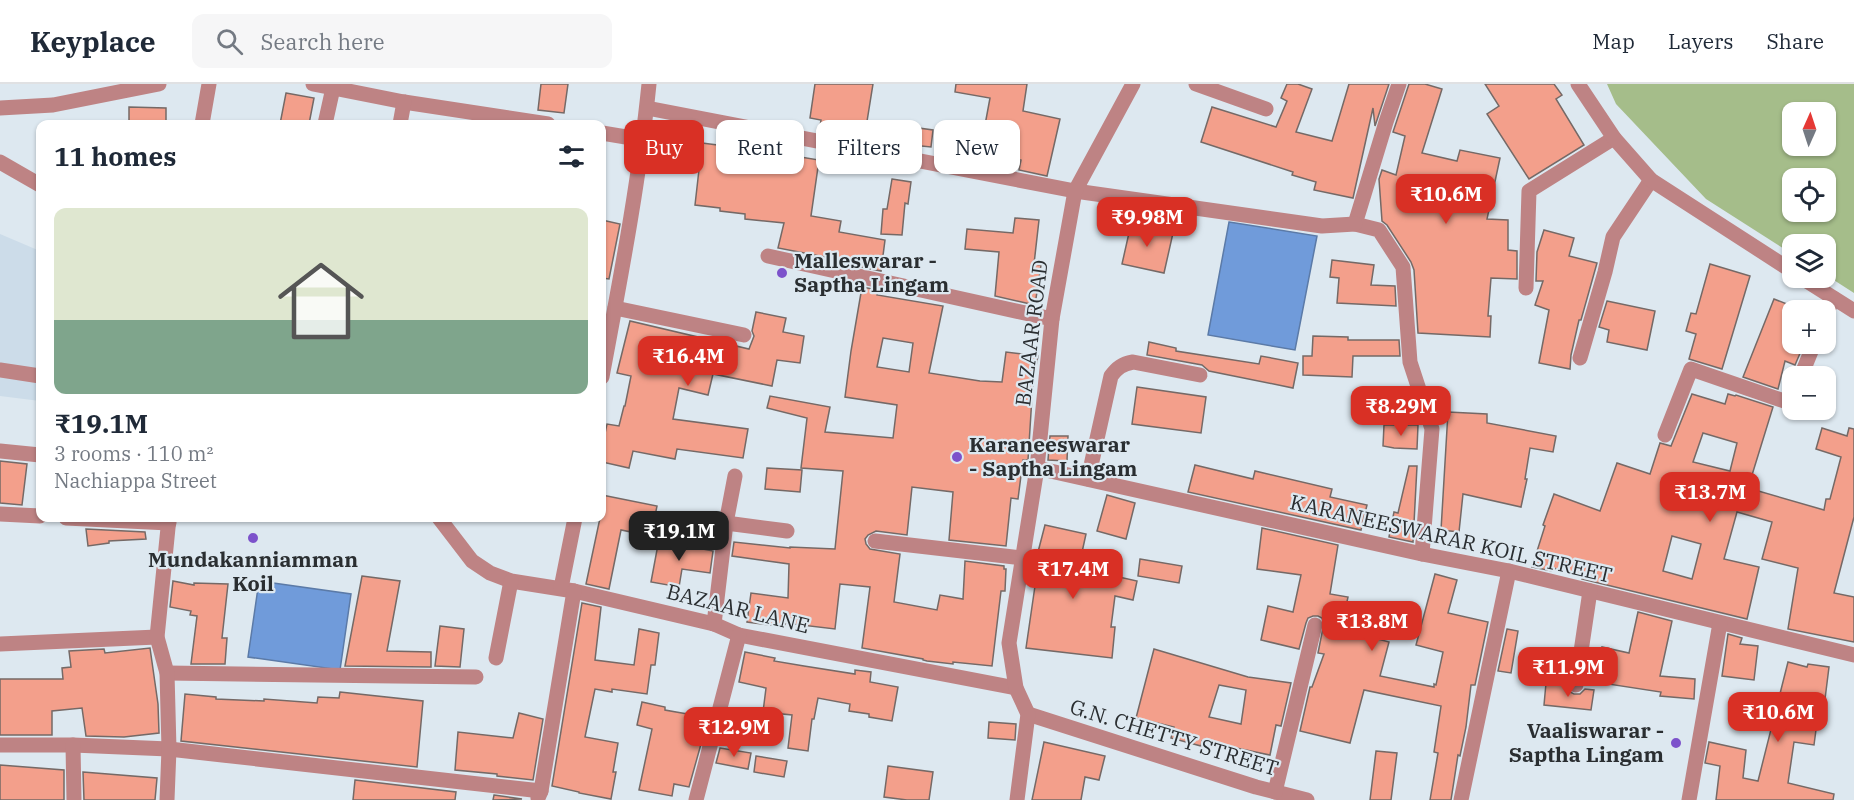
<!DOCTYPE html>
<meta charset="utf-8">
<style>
:root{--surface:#fff;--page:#f6f6f7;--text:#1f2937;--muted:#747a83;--line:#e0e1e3;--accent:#d93025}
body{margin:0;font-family:"IBM Plex Serif",serif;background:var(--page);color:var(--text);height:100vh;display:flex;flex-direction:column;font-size:22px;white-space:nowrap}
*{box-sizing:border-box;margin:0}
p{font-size:20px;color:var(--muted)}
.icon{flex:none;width:33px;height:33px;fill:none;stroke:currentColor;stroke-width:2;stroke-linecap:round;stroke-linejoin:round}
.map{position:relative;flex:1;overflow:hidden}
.sheet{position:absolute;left:36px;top:36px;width:570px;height:402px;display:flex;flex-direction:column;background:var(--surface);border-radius:12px;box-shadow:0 2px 4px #0004}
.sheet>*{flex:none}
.guide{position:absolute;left:624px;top:36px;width:570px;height:54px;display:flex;gap:12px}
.needle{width:39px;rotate:3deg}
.fabs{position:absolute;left:1782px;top:18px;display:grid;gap:12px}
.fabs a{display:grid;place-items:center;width:54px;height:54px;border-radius:12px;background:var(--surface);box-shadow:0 2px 4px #0004;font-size:30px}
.price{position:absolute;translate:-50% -51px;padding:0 14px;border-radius:12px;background:var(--accent);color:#fff;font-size:20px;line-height:39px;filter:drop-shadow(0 2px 3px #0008)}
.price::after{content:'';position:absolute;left:50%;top:36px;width:18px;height:14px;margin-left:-9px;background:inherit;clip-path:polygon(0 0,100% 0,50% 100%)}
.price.selected{background:#222;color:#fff}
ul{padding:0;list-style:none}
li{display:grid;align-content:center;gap:12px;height:318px;padding:0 18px}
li+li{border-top:2px solid var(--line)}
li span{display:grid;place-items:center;height:186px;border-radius:12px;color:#555}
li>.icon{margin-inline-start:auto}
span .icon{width:108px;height:108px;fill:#fffc;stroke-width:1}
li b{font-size:26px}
h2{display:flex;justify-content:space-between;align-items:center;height:72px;padding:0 18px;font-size:26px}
.pill{padding:0 21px;border-radius:12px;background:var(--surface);box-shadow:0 2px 4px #0004;font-size:21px;line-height:54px}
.pill.selected{background:var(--accent);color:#fff}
header{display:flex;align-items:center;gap:36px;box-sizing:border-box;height:84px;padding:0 30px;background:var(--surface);border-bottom:2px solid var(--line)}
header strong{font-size:28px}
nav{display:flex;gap:33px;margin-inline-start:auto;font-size:21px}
.search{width:420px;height:54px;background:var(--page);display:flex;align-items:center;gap:15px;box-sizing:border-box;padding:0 21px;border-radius:12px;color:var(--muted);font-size:22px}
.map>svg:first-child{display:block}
.built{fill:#ccdce9}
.green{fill:#a5bd8a;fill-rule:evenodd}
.water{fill:#709bda;stroke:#5b7aa7;stroke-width:1.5}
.building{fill:#f39f8b;stroke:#756966;stroke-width:1.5;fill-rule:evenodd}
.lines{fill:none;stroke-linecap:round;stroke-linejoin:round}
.minor{stroke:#be8384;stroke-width:15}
.tertiary{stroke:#be8384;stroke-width:15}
.poi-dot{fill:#7c52cb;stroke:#dde8f0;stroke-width:2}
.labels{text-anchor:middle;stroke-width:4.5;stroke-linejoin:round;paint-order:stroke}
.poi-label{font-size:21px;font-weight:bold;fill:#2a2e31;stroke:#dde8f0;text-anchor:start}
.street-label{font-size:21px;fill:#2a2e31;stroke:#dde8f0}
</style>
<header>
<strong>Keyplace</strong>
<div class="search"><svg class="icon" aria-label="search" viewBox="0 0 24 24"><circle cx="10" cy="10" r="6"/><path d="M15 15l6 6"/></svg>Search here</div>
<nav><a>Map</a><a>Layers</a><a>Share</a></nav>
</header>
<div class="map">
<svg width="1854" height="716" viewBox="0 0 1854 716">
<rect width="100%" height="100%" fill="#dde8f0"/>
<polygon class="built" points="0,150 40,167 40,317 0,312"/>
<path class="green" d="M 1607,0 L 1854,0 L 1854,209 L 1826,191 L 1826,160 L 1792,160 L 1792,170 L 1706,115 L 1616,20 ZM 1792,28 L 1826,28 L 1826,62 L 1792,62 ZM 1792,94 L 1826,94 L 1826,128 L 1792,128 Z"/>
<g class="water">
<polygon points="1229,138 1317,152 1295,266 1208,251"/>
<polygon points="259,497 351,510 340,586 248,573"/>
</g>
<g class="building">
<polygon points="541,0 568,0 564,29 538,26"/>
<polygon points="815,0 873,0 864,56 819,48 821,36 810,34"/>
<polygon points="956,0 1027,0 1023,27 1060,35 1047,92 1019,86 1021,76 980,68 990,14 955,8"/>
<polygon points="1287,0 1298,0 1312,5 1296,48 1332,57 1349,0 1389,0 1375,42 1373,24 1353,114 1314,106 1316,98 1292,91 1293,88 1201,58 1212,23 1276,43 1287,17 1281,14"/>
<polygon points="1409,0 1425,0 1442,5 1422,69 1457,77 1460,66 1500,74 1487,135 1508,136 1508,166 1517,167 1517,195 1491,194 1488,232 1491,232 1490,253 1418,249 1414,186 1411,178 1387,141 1382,137 1379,95 1382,86 1396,91 1405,52 1393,48"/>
<polygon points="1485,0 1554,0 1562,11 1556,15 1584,61 1529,95 1487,30 1499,22"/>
<polygon points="286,9 314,14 309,40 280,40"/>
<polygon points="129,23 166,24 166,40 129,40"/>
<polygon points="904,42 933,46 931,63 902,60"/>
<polygon points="702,59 725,62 725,67 788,73 788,71 819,76 811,132 841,137 839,148 885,156 881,187 861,183 862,180 778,164 784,139 745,135 745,130 720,127 720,124 695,121"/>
<polygon points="892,95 911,98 908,120 905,119 902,151 881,150 883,125 887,125"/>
<polygon points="1015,134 1039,136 1034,180 1041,181 1035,221 995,212 999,168 965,165 967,145 1013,149"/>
<polygon points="602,136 620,140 609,195 602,194"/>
<polygon points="1131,140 1173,149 1164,189 1122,180"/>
<polygon points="1544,146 1574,154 1569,172 1597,179 1581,236 1579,236 1571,271 1570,285 1539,279 1549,226 1535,221 1543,197 1536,197 1537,168"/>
<polygon points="1332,176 1374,181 1371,201 1395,202 1396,222 1337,219 1339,194 1330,193"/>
<polygon points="1710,180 1750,192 1722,285 1689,275 1696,250 1686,247 1691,229 1696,230"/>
<path d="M 862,203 L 878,206 L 877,211 L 943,222 L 929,289 L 980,297 L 1002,298 L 1006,268 L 1038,272 L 1033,297 L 1028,376 L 1023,376 L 1018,415 L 1011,414 L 1006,462 L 949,456 L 953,408 L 912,403 L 907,451 L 876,447 L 868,451 L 865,455 L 866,460 L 870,465 L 900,470 L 894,518 L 937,526 L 940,511 L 963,515 L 965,477 L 1004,482 L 1004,485 L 1006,485 L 1005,507 L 1001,507 L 992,582 L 953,578 L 953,580 L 927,577 L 923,576 L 923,575 L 862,564 L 870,503 L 840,500 L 835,545 L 785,539 L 785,543 L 747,538 L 751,509 L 788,514 L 789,480 L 732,472 L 734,458 L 790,464 L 790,463 L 835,465 L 843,387 L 801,384 L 807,334 L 767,324 L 770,312 L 830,323 L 825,348 L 893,354 L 897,321 L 845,313 L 851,267 ZM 883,254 L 913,259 L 909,288 L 877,283 Z"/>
<polygon points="1774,215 1792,222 1792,260 1804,260 1795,281 1785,277 1778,305 1743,293"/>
<polygon points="1607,217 1655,227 1647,266 1607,258 1609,246 1599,243"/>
<polygon points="756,228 786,234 783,248 804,252 800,279 777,276 772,302 713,290 708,311 679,304 673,335 748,345 743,374 677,365 675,375 633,367 629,384 602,378 602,363 607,340 619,342 624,322 625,322 631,292 617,289 630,237 749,265 754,252 752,247"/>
<polygon points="1313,252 1348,253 1348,256 1399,256 1400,272 1353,272 1352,293 1303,291 1303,272 1312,272"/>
<polygon points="1149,258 1176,264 1176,267 1259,280 1261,272 1298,279 1293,304 1209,287 1202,281 1147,271"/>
<polygon points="1137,303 1206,313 1201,349 1132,340"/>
<path d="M 1692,310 L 1725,320 L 1728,310 L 1735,312 L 1736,311 L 1773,323 L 1748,404 L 1824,426 L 1826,415 L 1830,415 L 1841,373 L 1816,365 L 1822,344 L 1847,352 L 1849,344 L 1854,345 L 1854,433 L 1834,509 L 1854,513 L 1854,558 L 1788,545 L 1798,484 L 1762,475 L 1772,438 L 1737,428 L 1724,475 L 1759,483 L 1747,535 L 1582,495 L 1583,492 L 1553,484 L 1552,487 L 1532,483 L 1545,442 L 1543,441 L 1554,410 L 1600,427 L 1617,379 L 1650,390 L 1660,359 L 1671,362 ZM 1703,349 L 1737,359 L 1730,387 L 1693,378 ZM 1672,452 L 1701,460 L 1692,495 L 1663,487 Z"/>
<polygon points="1448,328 1487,330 1487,339 1556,352 1553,368 1530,364 1525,395 1527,395 1521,423 1463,410 1459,448 1441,446"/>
<polygon points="1384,341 1418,341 1417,365 1394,364 1383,362"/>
<polygon points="1050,352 1068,352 1067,377 1048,376"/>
<polygon points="0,377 27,380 22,421 0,419"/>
<polygon points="1195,381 1253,395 1255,387 1332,405 1330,413 1367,421 1361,446 1188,408"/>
<polygon points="1409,382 1417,382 1413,458 1389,453 1394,428 1398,429"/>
<polygon points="767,384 802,386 800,408 765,405"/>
<polygon points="602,411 657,422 651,452 621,446 609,505 586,500 600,434 602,434"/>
<polygon points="1107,411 1135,419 1126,455 1097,447"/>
<polygon points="1045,441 1086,450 1079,482 1089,484 1088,486 1137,497 1133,516 1115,512 1111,543 1115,543 1112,574 1026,564 1035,502 1038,502 1045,469 1038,468"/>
<polygon points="1262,444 1338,461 1330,510 1348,513 1341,545 1389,558 1380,592 1434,603 1434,600 1436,601 1443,568 1416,561 1435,490 1457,496 1448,529 1488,538 1475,601 1471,601 1466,643 1460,672 1458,671 1451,716 1430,716 1438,669 1434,668 1441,622 1364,606 1350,659 1300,647 1310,603 1312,603 1324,570 1318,569 1324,539 1322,534 1318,532 1313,532 1308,534 1306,539 1299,565 1261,556 1268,522 1293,528 1301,491 1257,485"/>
<polygon points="86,445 145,448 146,455 109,457 109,459 88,462"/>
<polygon points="659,455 687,459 687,462 713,467 710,489 682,485 679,503 651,498"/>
<polygon points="1140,475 1182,482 1179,499 1138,492"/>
<polygon points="362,492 400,497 387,567 431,568 431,583 345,582"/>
<polygon points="173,497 194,501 194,499 228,500 222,554 227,554 225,580 191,580 197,532 190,531 191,527 170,523"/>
<polygon points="582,519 601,523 595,576 634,581 639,545 659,549 655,581 651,581 647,610 612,605 612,608 595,605 585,653 618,659 613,688 616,688 611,715 579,709 579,708 552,702"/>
<polygon points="1638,528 1672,537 1660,592 1695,595 1694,615 1660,612 1661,608 1595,598 1602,563 1629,569"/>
<polygon points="440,542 464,545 460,583 435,582"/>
<polygon points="1507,545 1518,547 1511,589 1498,587"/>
<polygon points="1728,550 1742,554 1740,560 1758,562 1754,596 1722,592"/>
<polygon points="150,564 158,620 159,649 124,653 86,652 82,624 52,627 52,651 0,651 0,595 63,595 62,584 71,583 69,567 104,565 105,569"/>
<path d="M 1154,565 L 1248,593 L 1291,599 L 1281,642 L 1276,641 L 1270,671 L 1202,657 L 1201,662 L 1171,654 L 1174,643 L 1136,634 ZM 1219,601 L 1246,606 L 1241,640 L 1209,633 Z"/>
<polygon points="745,568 775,574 774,577 804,582 855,590 855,586 871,588 870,598 898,603 892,637 869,633 869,630 849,627 850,620 818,614 814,635 812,635 808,667 788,664 792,631 763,628 766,604 739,598"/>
<polygon points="1788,578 1807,583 1808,580 1829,583 1824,623 1819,623 1814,661 1794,658 1788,699 1834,710 1833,716 1716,716 1720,682 1705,679 1709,658 1746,666 1743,694 1758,697"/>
<polygon points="1546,599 1567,602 1570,608 1574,610 1580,610 1585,605 1594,606 1591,626 1544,621"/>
<polygon points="340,608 423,617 417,683 181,657 185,610 216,613 216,615 264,617 264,615 317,619 318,613 339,614"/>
<polygon points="642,618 665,623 665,626 705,633 701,660 689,703 674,700 672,712 639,706 652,645 637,641"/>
<polygon points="519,629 543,635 533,696 497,692 497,690 455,686 458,648 513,654"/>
<polygon points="989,638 1016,640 1015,656 988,654"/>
<polygon points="1044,658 1105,672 1099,696 1085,693 1081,716 1032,716"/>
<polygon points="720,664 751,669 748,685 716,679"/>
<polygon points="1376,667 1397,669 1391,716 1370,716"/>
<polygon points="756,672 787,677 784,693 754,688"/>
<polygon points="0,681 64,686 64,716 0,716"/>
<polygon points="888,682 933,688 929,716 907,716 884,713"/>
<polygon points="83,688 157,694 155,716 84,716"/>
<polygon points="355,696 456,708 455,716 353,716"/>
<polygon points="494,711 522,715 493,716"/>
</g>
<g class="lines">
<g class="minor">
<polyline points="313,0 404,18 548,40"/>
<polyline points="1196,0 1266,25"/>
<polyline points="1399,0 1386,38 1355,140 1379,146 1403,183 1410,278 1432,345 1422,470"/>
<polyline points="0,24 53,21 159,0"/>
<polyline points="647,24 1075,107 1322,142 1355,140"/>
<polyline points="202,40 209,0"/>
<polyline points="325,40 333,4"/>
<polyline points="400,40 404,18"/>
<polyline points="602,49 644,56"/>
<polyline points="0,78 40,101"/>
<polyline points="768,172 1052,235"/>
<polyline points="1526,204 1529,107 1614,54"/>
<polyline points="615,224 744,251"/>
<polyline points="1826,231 1833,214"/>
<polyline points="1580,274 1605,188 1613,153 1651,96"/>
<polyline points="0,286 40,292"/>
<polyline points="1801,292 1814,260"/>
<path d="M 602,293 C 620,196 639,99 649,0"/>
<polyline points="1665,351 1691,285 1790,319 1792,314"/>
<polyline points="0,367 40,371"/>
<polyline points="1037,384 1422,470 1509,487 1854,571"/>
<path d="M 1088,395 L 1111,292 C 1117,284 1122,280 1133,278 L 1200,291"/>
<polyline points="0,430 40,432"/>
<polyline points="66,434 169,439"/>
<polyline points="439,434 472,477 490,489 511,497 574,507 714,540 739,551 1016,604"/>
<polyline points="726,439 787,447"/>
<polyline points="875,457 1023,474"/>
<polyline points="561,504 575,434"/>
<polyline points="714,540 726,439 735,392"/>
<polyline points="0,560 157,553"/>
<polyline points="496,574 511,497"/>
<polyline points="167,589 476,593"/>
<polyline points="1576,601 1590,507"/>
<polyline points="1028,630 1256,703 1307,716"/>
<polyline points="0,661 73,661 169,665 541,707"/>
<polyline points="73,661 74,716"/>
<polyline points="1275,708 1315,541"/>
<polyline points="538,714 541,707 574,507"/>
<polyline points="167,716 169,665 167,589 157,553 169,434"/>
<polyline points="696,716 739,551"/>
<polyline points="1461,716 1509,487"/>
<polyline points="1689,716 1720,539"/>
</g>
<g class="tertiary">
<polyline points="1578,0 1614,54 1651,96 1792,187"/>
<polyline points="1802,194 1854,227"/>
<polyline points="1017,716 1028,630 1016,604 1009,559 1037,384 1052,235 1075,107 1133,0"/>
</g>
</g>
<g class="poi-dot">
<circle cx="782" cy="189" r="6"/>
<circle cx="957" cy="373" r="6"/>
<circle cx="253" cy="454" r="6"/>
<circle cx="1676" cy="659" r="6"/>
</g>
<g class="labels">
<g class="poi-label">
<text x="794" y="184">Malleswarar -<tspan x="794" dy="24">Saptha Lingam</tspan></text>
<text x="969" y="368">Karaneeswarar<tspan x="969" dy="24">- Saptha Lingam</tspan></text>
<text x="253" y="483" text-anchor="middle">Mundakanniamman<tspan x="253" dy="24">Koil</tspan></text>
<text x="1664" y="654" text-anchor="end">Vaaliswarar -<tspan x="1664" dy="24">Saptha Lingam</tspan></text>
</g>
<g class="street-label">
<text transform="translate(1032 249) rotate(-83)" y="7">BAZAAR ROAD</text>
<text transform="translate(1451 455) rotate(13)" y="7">KARANEESWARAR KOIL STREET</text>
<text transform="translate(738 525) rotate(14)" y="7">BAZAAR LANE</text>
<text transform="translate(1174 654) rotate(17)" y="7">G.N. CHETTY STREET</text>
</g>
</g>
</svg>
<div class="fabs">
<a><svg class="needle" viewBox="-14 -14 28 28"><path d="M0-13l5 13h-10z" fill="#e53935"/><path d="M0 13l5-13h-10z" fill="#747a83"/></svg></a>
<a><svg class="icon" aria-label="locate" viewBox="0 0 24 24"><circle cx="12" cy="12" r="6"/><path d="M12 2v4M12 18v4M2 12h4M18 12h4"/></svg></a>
<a><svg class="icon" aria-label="layers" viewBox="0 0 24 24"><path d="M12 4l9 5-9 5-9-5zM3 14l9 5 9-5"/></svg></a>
<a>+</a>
<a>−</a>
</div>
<b class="price" style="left:1446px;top:141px">₹10.6M</b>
<b class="price" style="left:1147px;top:164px">₹9.98M</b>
<b class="price" style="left:688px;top:303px">₹16.4M</b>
<b class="price" style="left:1401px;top:353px">₹8.29M</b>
<b class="price" style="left:1710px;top:439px">₹13.7M</b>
<b class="price selected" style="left:679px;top:478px">₹19.1M</b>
<b class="price" style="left:1073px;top:516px">₹17.4M</b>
<b class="price" style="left:1372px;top:568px">₹13.8M</b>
<b class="price" style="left:1568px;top:614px">₹11.9M</b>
<b class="price" style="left:1778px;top:659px">₹10.6M</b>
<b class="price" style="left:734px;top:674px">₹12.9M</b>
<div class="guide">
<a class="pill selected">Buy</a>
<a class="pill">Rent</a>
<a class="pill">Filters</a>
<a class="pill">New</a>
</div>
<section class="sheet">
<h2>11 homes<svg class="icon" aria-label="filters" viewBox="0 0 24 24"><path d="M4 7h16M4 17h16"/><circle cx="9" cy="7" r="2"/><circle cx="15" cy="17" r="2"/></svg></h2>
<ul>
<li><span style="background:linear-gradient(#dfe7d0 60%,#7fa58c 0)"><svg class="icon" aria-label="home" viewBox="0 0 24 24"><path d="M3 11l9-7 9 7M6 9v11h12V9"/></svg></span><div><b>₹19.1M</b><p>3 rooms · 110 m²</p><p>Nachiappa Street</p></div></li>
</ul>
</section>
</div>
